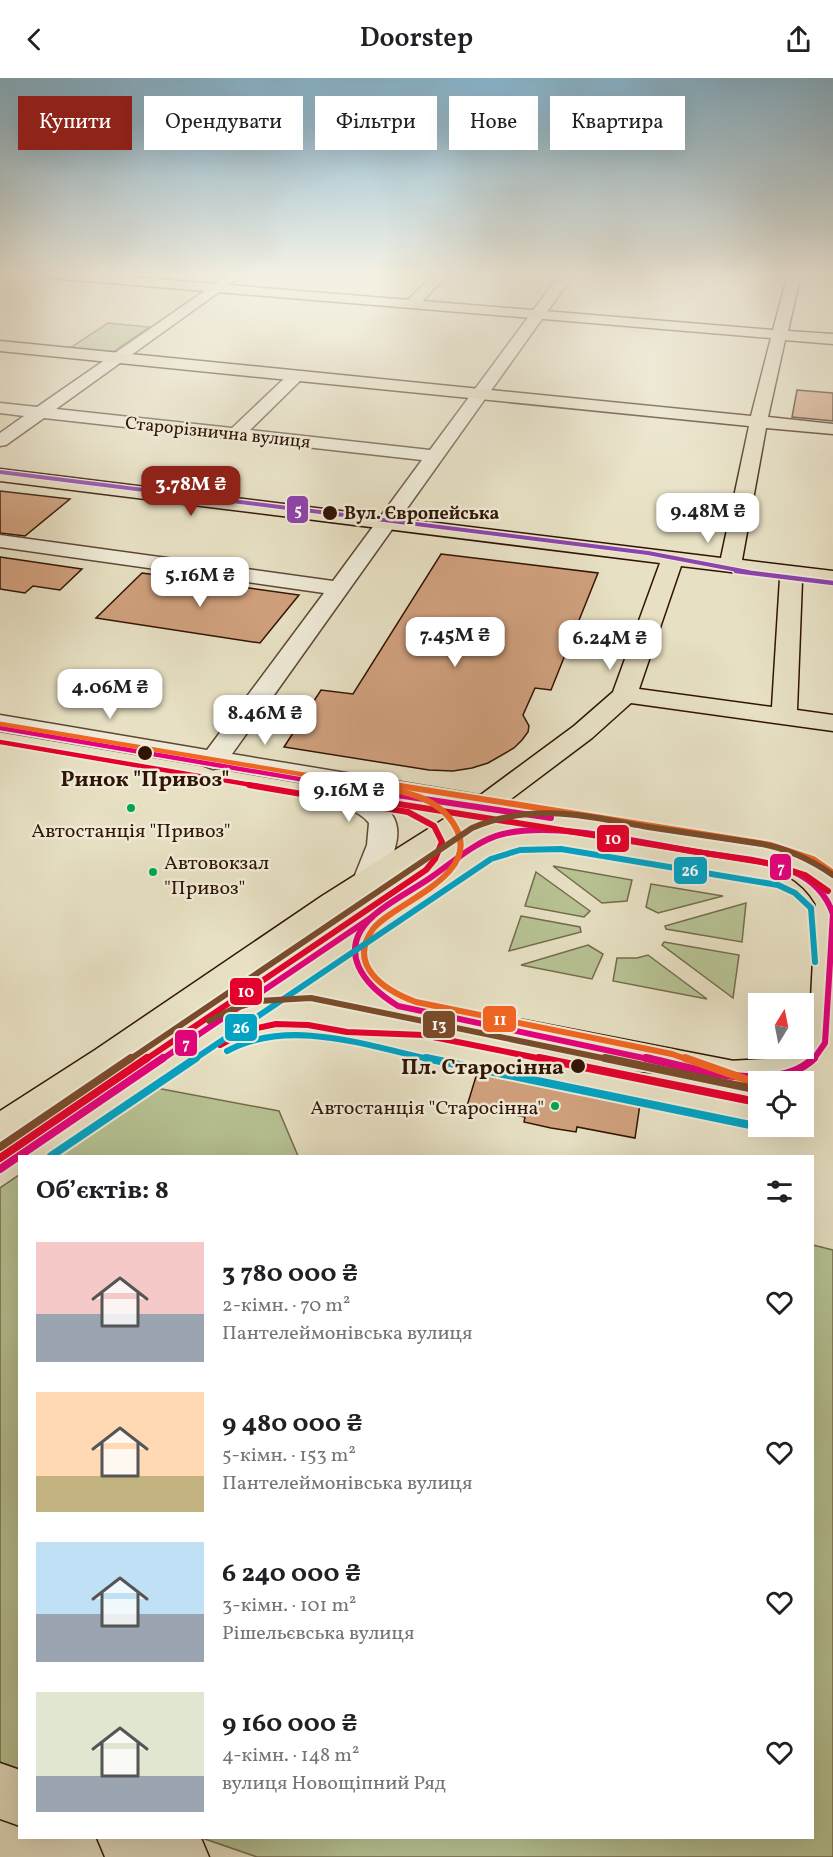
<!DOCTYPE html>
<html lang="uk">
<meta charset="utf-8">
<style>
:root{--surface:#fff;--page:#f2f2f2;--text:#202124;--muted:#757577;--accent:#8f2418}
body{margin:0;font-family:Vollkorn,serif;background:var(--page);color:var(--text);height:100vh;display:flex;flex-direction:column;font-size:22px;white-space:nowrap}
*{box-sizing:border-box;margin:0}
p{font-size:20px;color:var(--muted)}
.icon{flex:none;width:33px;height:33px;fill:none;stroke:currentColor;stroke-width:2;stroke-linecap:round;stroke-linejoin:round}
.map{position:relative;flex:1;overflow:hidden}
.side{position:absolute;left:18px;top:1077px;width:796px;height:684px;display:flex;flex-direction:column;background:var(--surface);border-radius:0px;box-shadow:0 6px 24px #0002}
.side>*{flex:none}
.banner{position:absolute;left:18px;top:18px;width:798px;height:54px;display:flex;gap:12px}
.needle{width:39px;rotate:10deg}
.tools{position:absolute;left:748px;top:915px;display:grid;gap:12px}
.tools a{display:grid;place-items:center;width:66px;height:66px;border-radius:0px;background:var(--surface);box-shadow:0 6px 24px #0002;font-size:30px}
.price{position:absolute;translate:-50% -51px;padding:0 14px;border-radius:12px;background:#fff;color:#222;font-size:20px;line-height:39px;filter:drop-shadow(0 2px 3px #0008)}
.price::after{content:'';position:absolute;left:50%;top:36px;width:18px;height:14px;margin-left:-9px;background:inherit;clip-path:polygon(0 0,100% 0,50% 100%)}
.price.current{background:var(--accent);color:#fff}
ul{padding:0;list-style:none}
li{display:flex;align-items:center;gap:18px;height:150px;padding:0 18px}
li span{display:grid;place-items:center;flex:none;width:168px;height:120px;border-radius:0px;color:#555}
li>.icon{margin-inline-start:auto}
span .icon{width:72px;height:72px;fill:#fffc;stroke-width:1}
li b{font-size:26px}
h2{display:flex;justify-content:space-between;align-items:center;height:72px;padding:0 18px;font-size:26px}
.chip{padding:0 21px;border-radius:0px;background:var(--surface);box-shadow:0 6px 24px #0002;font-size:21px;line-height:54px}
.chip.current{background:var(--accent);color:#fff}
header{display:flex;justify-content:space-between;align-items:center;height:78px;padding:0 18px;background:var(--surface);font-size:27px;font-weight:600}
.map>svg:first-child{display:block}
.green{fill:#b7c293;stroke:#746b4c;stroke-width:1.5}
.building{fill:#d0a07d;stroke:#311404;stroke-width:1.5}
.lines{fill:none;stroke-linecap:round;stroke-linejoin:round}
.minor-casing{stroke:#5e4734;stroke-width:3}
.major-casing{stroke:#311404;stroke-width:3}
.minor{fill:#efebd8;fill-rule:evenodd}
.major{fill:#e7e0c3;fill-rule:evenodd}
.tram{stroke:#311404;stroke-width:1.5}
.tram-1-far2-casing{stroke:#efebd8;stroke-width:8}
.tram-1-far1-casing{stroke:#efebd8;stroke-width:10}
.tram-1-casing{stroke:#efebd8;stroke-width:12}
.tram-2-far2-casing{stroke:#efebd8;stroke-width:8}
.tram-2-far1-casing{stroke:#efebd8;stroke-width:10}
.tram-2-casing{stroke:#efebd8;stroke-width:12}
.tram-3-far2-casing{stroke:#efebd8;stroke-width:8}
.tram-3-far1-casing{stroke:#efebd8;stroke-width:10}
.tram-3-casing{stroke:#efebd8;stroke-width:12}
.tram-4-far1-casing{stroke:#efebd8;stroke-width:10}
.tram-4-casing{stroke:#efebd8;stroke-width:12}
.tram-5-far1-casing{stroke:#efebd8;stroke-width:10}
.tram-5-casing{stroke:#efebd8;stroke-width:12}
.tram-6-far1-casing{stroke:#efebd8;stroke-width:6}
.tram-6-casing{stroke:#efebd8;stroke-width:8}
.tram-1-far2{stroke:#e5007d;stroke-width:4.5}
.tram-1-far1{stroke:#e5007d;stroke-width:6}
.tram-1{stroke:#e5007d;stroke-width:8}
.tram-2-far2{stroke:#e4002b;stroke-width:4.5}
.tram-2-far1{stroke:#e4002b;stroke-width:6}
.tram-2{stroke:#e4002b;stroke-width:8}
.tram-3-far2{stroke:#f26522;stroke-width:4.5}
.tram-3-far1{stroke:#f26522;stroke-width:6}
.tram-3{stroke:#f26522;stroke-width:8}
.tram-4-far1{stroke:#02a2c4;stroke-width:6}
.tram-4{stroke:#02a2c4;stroke-width:8}
.tram-5-far1{stroke:#7a4b2a;stroke-width:6}
.tram-5{stroke:#7a4b2a;stroke-width:8}
.tram-6-far1{stroke:#8e44ad;stroke-width:4}
.tram-6{stroke:#8e44ad;stroke-width:4.5}
.stop-dot{fill:#311404;stroke:#efebd8;stroke-width:2}
.bus-dot{fill:#00a651;stroke:#efebd8;stroke-width:2}
.labels{text-anchor:middle;stroke-width:5;stroke-linejoin:round;paint-order:stroke}
.far-street-label{font-size:18px;fill:#311404;stroke:#efebd8}
.far-stop-label{font-size:18px;font-weight:bold;fill:#311404;stroke:#efebd8;text-anchor:start}
.bus-label{font-size:20px;fill:#311404;stroke:#efebd8}
.stop-label{font-size:22px;font-weight:bold;fill:#311404;stroke:#efebd8}
.line-badge{stroke:#efebd8;stroke-width:2}
.badge-label{font-size:16px;text-anchor:middle;font-weight:bold;fill:#fff}
</style>
<header><svg class="icon" aria-label="back" viewBox="0 0 24 24"><path d="M15 5l-7 7 7 7"/></svg>Doorstep<svg class="icon" aria-label="share" viewBox="0 0 24 24"><path d="M12 15V3M7 8l5-5 5 5M5 13v7h14v-7"/></svg></header>
<div class="map">
<svg width="833" height="1779" viewBox="0 0 833 1779">
<rect width="100%" height="100%" fill="#e7e0c3"/>
<filter id="stains"><feTurbulence type="fractalNoise" baseFrequency=".00333" numOctaves="4"/><feColorMatrix values="0 0 0 0 .2 0 0 0 0 .09 0 0 0 0 .02 0 0 0 .5 -.17"/></filter>
<radialGradient id="worn" r=".72"><stop offset=".6" stop-color="#630" stop-opacity="0"/><stop offset="1" stop-color="#630" stop-opacity=".3"/></radialGradient>
<g class="green">
<polygon points="108,245 149,249 113,274 70,270"/>
<polygon points="553,788 632,802 627,823 602,825"/>
<polygon points="536,794 590,833 584,839 525,828"/>
<polygon points="651,806 723,818 658,835 646,829"/>
<polygon points="746,825 742,864 666,851 665,848"/>
<polygon points="521,838 580,849 581,854 509,873"/>
<polygon points="664,864 739,877 733,920 662,867"/>
<polygon points="588,867 603,876 592,901 521,887"/>
<polygon points="648,877 707,921 613,903 617,880 637,880"/>
<polygon points="151,1009 279,1033 298,1078 46,1078"/>
<polygon points="19,1097 19,1694 0,1687 0,1110"/>
<polygon points="813,1167 833,1172 833,1779 257,1779 202,1760 813,1760"/>
</g>
<g class="building">
<polygon points="797,312 833,315 833,343 792,339"/>
<polygon points="0,413 70,421 25,458 0,455"/>
<polygon points="441,476 598,495 551,612 535,610 523,637 529,648 528,654 522,662 514,670 488,685 472,690 453,693 429,692 284,669 321,612 353,616"/>
<polygon points="0,479 82,491 60,512 33,508 25,515 0,511"/>
<polygon points="142,495 299,517 260,565 96,540"/>
<polygon points="477,995 533,1006 534,1001 558,1005 584,1010 583,1016 640,1026 635,1060 577,1049 576,1054 551,1050 524,1044 525,1039 467,1028"/>
</g>
<g class="lines">
<g class="minor-casing">
<g id="minor">
<path d="M 229,196 L 244,196 L 56,331 L 232,350 L 290,295 L 302,295 L 304,298 L 302,301 L 250,352 L 430,372 L 560,196 L 574,196 L 232,676 L 485,718 L 495,721 L 499,727 L 495,733 L 485,736 L 361,714 C 410,737 401,759 383,802 L 379,809 L 368,812 L 357,809 L 353,802 L 367,767 L 369,745 C 357,729 331,729 320,713 L 323,708 L 218,690 L 213,691 L 202,687 L 0,653 L 0,637 L 207,672 L 324,515 L 0,469 L 0,457 L 333,503 L 422,382 L 44,340 L 6,367 L 0,368 L 0,355 L 24,338 L 0,335 L 0,325 L 37,329 Z"/>
<polygon points="347,196 362,196 355,200"/>
<polygon points="434,196 448,196 417,229 407,229 405,226 407,223"/>
</g>
</g>
<g class="major-casing">
<g id="major">
<path d="M 43,196 L 95,196 L 773,252 L 788,196 L 801,196 L 788,253 L 833,256 L 833,266 L 785,262 L 768,339 L 833,346 L 833,356 L 766,350 L 742,482 L 833,493 L 833,507 L 802,503 L 797,632 L 833,637 L 833,653 L 631,625 L 592,660 L 491,736 L 344,832 L 121,990 L 13,1062 L 0,1067 L 0,1033 L 95,972 L 322,818 L 471,724 L 574,648 L 613,614 L 660,485 L 0,403 L 0,391 L 721,480 L 749,348 L 0,273 L 0,263 L 751,338 L 771,260 L 50,200 ZM 681,488 L 780,500 L 772,629 L 639,611 Z"/>
<polygon points="0,1685 20,1692 20,1748 0,1741"/>
<polygon points="97,1760 201,1760 209,1779 105,1779"/>
</g>
</g>
<use href="#minor" class="minor"/>
<use href="#major" class="major"/>
<g class="tram">
<path d="M 747,782 C 775,791 800,800 815,826 L 809,946 L 804,957"/>
<polyline points="446,938 522,941 733,982 771,980 791,970"/>
<polyline points="424,948 550,952"/>
<polyline points="577,993 659,995"/>
</g>
<g class="tram-1-far2-casing">
<polyline id="tram-1-far2" points="0,650 340,708"/>
</g>
<g class="tram-1-far1-casing">
<g id="tram-1-far1">
<polyline points="330,707 551,740"/>
<polyline points="161,982 372,839"/>
<path d="M 653,982 L 398,928 C 364,907 335,873 373,838 C 390,823 411,813 430,800 C 452,785 477,762 503,756 C 556,743 642,765 697,774 C 728,779 765,781 794,794 C 814,803 826,816 833,836 L 825,965 L 813,982"/>
</g>
</g>
<g class="tram-1-casing">
<g id="tram-1">
<path d="M 646,980 C 692,990 776,1018 814,980"/>
<polyline points="0,1091 163,980"/>
</g>
</g>
<g class="tram-2-far2-casing">
<polyline id="tram-2-far2" points="0,664 258,708"/>
</g>
<g class="tram-2-far1-casing">
<g id="tram-2-far1">
<polyline points="392,725 767,785 805,797 828,813"/>
<polyline points="220,967 248,952 276,946 308,947 347,954 423,957 547,982"/>
<polyline points="145,982 426,792 435,781 442,764 434,748 408,734 249,707"/>
</g>
</g>
<g class="tram-2-casing">
<g id="tram-2">
<polyline points="539,980 757,1024"/>
<polyline points="0,1080 147,980"/>
</g>
</g>
<g class="tram-3-far2-casing">
<g id="tram-3-far2">
<polyline points="1,646 372,708"/>
<polyline points="394,707 402,708"/>
</g>
</g>
<g class="tram-3-far1-casing">
<g id="tram-3-far1">
<path d="M 363,707 C 397,712 438,716 456,750 C 482,798 393,825 373,851 C 346,888 386,913 416,924 L 672,976 L 689,982"/>
<polyline points="394,707 771,767 813,781 833,795"/>
</g>
</g>
<g class="tram-3-casing">
<polyline id="tram-3" points="685,980 759,1006"/>
</g>
<g class="tram-4-far1-casing">
<g id="tram-4-far1">
<path d="M 227,973 C 290,939 367,968 433,982"/>
<polyline points="193,982 491,781 520,772 561,771 778,807 795,815 811,830 815,884"/>
</g>
</g>
<g class="tram-4-casing">
<g id="tram-4">
<polyline points="426,980 755,1048"/>
<polyline points="51,1078 196,980"/>
</g>
</g>
<g class="tram-5-far1-casing">
<g id="tram-5-far1">
<polyline points="209,943 233,931 258,923 311,920 612,982"/>
<path d="M 129,982 L 472,750 C 533,724 585,738 648,749 C 686,755 724,760 762,766 C 789,771 811,782 833,797"/>
</g>
</g>
<g class="tram-5-casing">
<g id="tram-5">
<polyline points="605,980 759,1012"/>
<polyline points="0,1069 131,980"/>
</g>
</g>
<g class="tram-6-far1-casing">
<polyline id="tram-6-far1" points="0,394 648,475 748,494"/>
</g>
<g class="tram-6-casing">
<polyline id="tram-6" points="736,493 833,505"/>
</g>
<use href="#tram-1-far2" class="tram-1-far2"/>
<use href="#tram-1-far1" class="tram-1-far1"/>
<use href="#tram-1" class="tram-1"/>
<use href="#tram-2-far2" class="tram-2-far2"/>
<use href="#tram-2-far1" class="tram-2-far1"/>
<use href="#tram-2" class="tram-2"/>
<use href="#tram-3-far2" class="tram-3-far2"/>
<use href="#tram-3-far1" class="tram-3-far1"/>
<use href="#tram-3" class="tram-3"/>
<use href="#tram-4-far1" class="tram-4-far1"/>
<use href="#tram-4" class="tram-4"/>
<use href="#tram-5-far1" class="tram-5-far1"/>
<use href="#tram-5" class="tram-5"/>
<use href="#tram-6-far1" class="tram-6-far1"/>
<use href="#tram-6" class="tram-6"/>
</g>
<linearGradient id="sky" x2="0" y2="1"><stop stop-color="#87b8d4"/><stop offset="0.44" stop-color="#f4f1e4"/><stop offset="1" stop-color="#f4f1e4" stop-opacity="0"/></linearGradient>
<rect width="833" height="445" fill="url(#sky)"/>
<g class="stop-dot">
<circle cx="330" cy="435" r="8"/>
<circle cx="145" cy="675" r="8"/>
<circle cx="578" cy="988" r="8"/>
</g>
<g class="bus-dot">
<circle cx="131" cy="730" r="5"/>
<circle cx="153" cy="794" r="5"/>
<circle cx="555" cy="1028" r="5"/>
</g>
<g class="labels">
<g class="far-street-label">
<text transform="translate(218 354) rotate(6)" y="6">Старорізнична вулиця</text>
</g>
<g class="far-stop-label">
<text x="344" y="441">Вул. Європейська</text>
</g>
<g class="bus-label">
<text x="131" y="759">Автостанція "Привоз"</text>
<text x="164" y="791" text-anchor="start">Автовокзал<tspan x="164" dy="25">"Привоз"</tspan></text>
<text x="544" y="1036" text-anchor="end">Автостанція "Старосінна"</text>
</g>
<g class="stop-label">
<text x="145" y="708">Ринок "Привоз"</text>
<text x="564" y="996" text-anchor="end">Пл. Старосінна</text>
</g>
</g>
<g class="line-badge">
<rect x="286" y="417" width="23" height="29" rx="6" fill="#8e44ad"/>
<rect x="596" y="746" width="34" height="29" rx="6" fill="#e4002b"/>
<rect x="769" y="775" width="23" height="28" rx="6" fill="#e5007d"/>
<rect x="673" y="778" width="35" height="29" rx="6" fill="#02a2c4"/>
<rect x="229" y="899" width="34" height="29" rx="6" fill="#e4002b"/>
<rect x="482" y="927" width="35" height="28" rx="6" fill="#f26522"/>
<rect x="422" y="932" width="34" height="29" rx="6" fill="#7a4b2a"/>
<rect x="224" y="935" width="34" height="29" rx="6" fill="#02a2c4"/>
<rect x="174" y="951" width="24" height="28" rx="6" fill="#e5007d"/>
</g>
<g class="badge-label">
<text x="298" y="437">5</text>
<text x="613" y="766">10</text>
<text x="781" y="795">7</text>
<text x="690" y="798">26</text>
<text x="246" y="919">10</text>
<text x="500" y="947">11</text>
<text x="439" y="952">13</text>
<text x="241" y="955">26</text>
<text x="186" y="971">7</text>
</g>
<rect width="100%" height="100%" filter="url(#stains)"/>
<rect width="100%" height="100%" fill="url(#worn)"/>
</svg>
<div class="tools">
<a><svg class="needle" viewBox="-14 -14 28 28"><path d="M0-13l5 13h-10z" fill="#e53935"/><path d="M0 13l5-13h-10z" fill="#757577"/></svg></a>
<a><svg class="icon" aria-label="locate" viewBox="0 0 24 24"><circle cx="12" cy="12" r="6"/><path d="M12 2v4M12 18v4M2 12h4M18 12h4"/></svg></a>
</div>
<b class="price current" style="left:191px;top:439px">3.78M ₴</b>
<b class="price" style="left:708px;top:466px">9.48M ₴</b>
<b class="price" style="left:200px;top:530px">5.16M ₴</b>
<b class="price" style="left:455px;top:590px">7.45M ₴</b>
<b class="price" style="left:610px;top:593px">6.24M ₴</b>
<b class="price" style="left:110px;top:642px">4.06M ₴</b>
<b class="price" style="left:265px;top:668px">8.46M ₴</b>
<b class="price" style="left:349px;top:745px">9.16M ₴</b>
<div class="banner">
<a class="chip current">Купити</a>
<a class="chip">Орендувати</a>
<a class="chip">Фільтри</a>
<a class="chip">Нове</a>
<a class="chip">Квартира</a>
</div>
<section class="side">
<h2>Об’єктів: 8<svg class="icon" aria-label="filters" viewBox="0 0 24 24"><path d="M4 7h16M4 17h16"/><circle cx="9" cy="7" r="2"/><circle cx="15" cy="17" r="2"/></svg></h2>
<ul>
<li><span style="background:linear-gradient(#f6c9c9 60%,#9aa5b1 0)"><svg class="icon" aria-label="home" viewBox="0 0 24 24"><path d="M3 11l9-7 9 7M6 9v11h12V9"/></svg></span><div><b>3 780 000 ₴</b><p>2-кімн. · 70 m²</p><p>Пантелеймонівська вулиця</p></div><svg class="icon" aria-label="heart" viewBox="0 0 24 24"><path d="M12 20l-8-8c-3-5 5-10 8-4 3-6 11-1 8 4z"/></svg></li>
<li><span style="background:linear-gradient(#ffd9b3 70%,#c2b280 0)"><svg class="icon" aria-label="home" viewBox="0 0 24 24"><path d="M3 11l9-7 9 7M6 9v11h12V9"/></svg></span><div><b>9 480 000 ₴</b><p>5-кімн. · 153 m²</p><p>Пантелеймонівська вулиця</p></div><svg class="icon" aria-label="heart" viewBox="0 0 24 24"><path d="M12 20l-8-8c-3-5 5-10 8-4 3-6 11-1 8 4z"/></svg></li>
<li><span style="background:linear-gradient(#bfe0f5 60%,#9aa5b1 0)"><svg class="icon" aria-label="home" viewBox="0 0 24 24"><path d="M3 11l9-7 9 7M6 9v11h12V9"/></svg></span><div><b>6 240 000 ₴</b><p>3-кімн. · 101 m²</p><p>Рішельєвська вулиця</p></div><svg class="icon" aria-label="heart" viewBox="0 0 24 24"><path d="M12 20l-8-8c-3-5 5-10 8-4 3-6 11-1 8 4z"/></svg></li>
<li><span style="background:linear-gradient(#dfe7d0 70%,#9aa5b1 0)"><svg class="icon" aria-label="home" viewBox="0 0 24 24"><path d="M3 11l9-7 9 7M6 9v11h12V9"/></svg></span><div><b>9 160 000 ₴</b><p>4-кімн. · 148 m²</p><p>вулиця Новощіпний Ряд</p></div><svg class="icon" aria-label="heart" viewBox="0 0 24 24"><path d="M12 20l-8-8c-3-5 5-10 8-4 3-6 11-1 8 4z"/></svg></li>
</ul>
</section>
</div>
